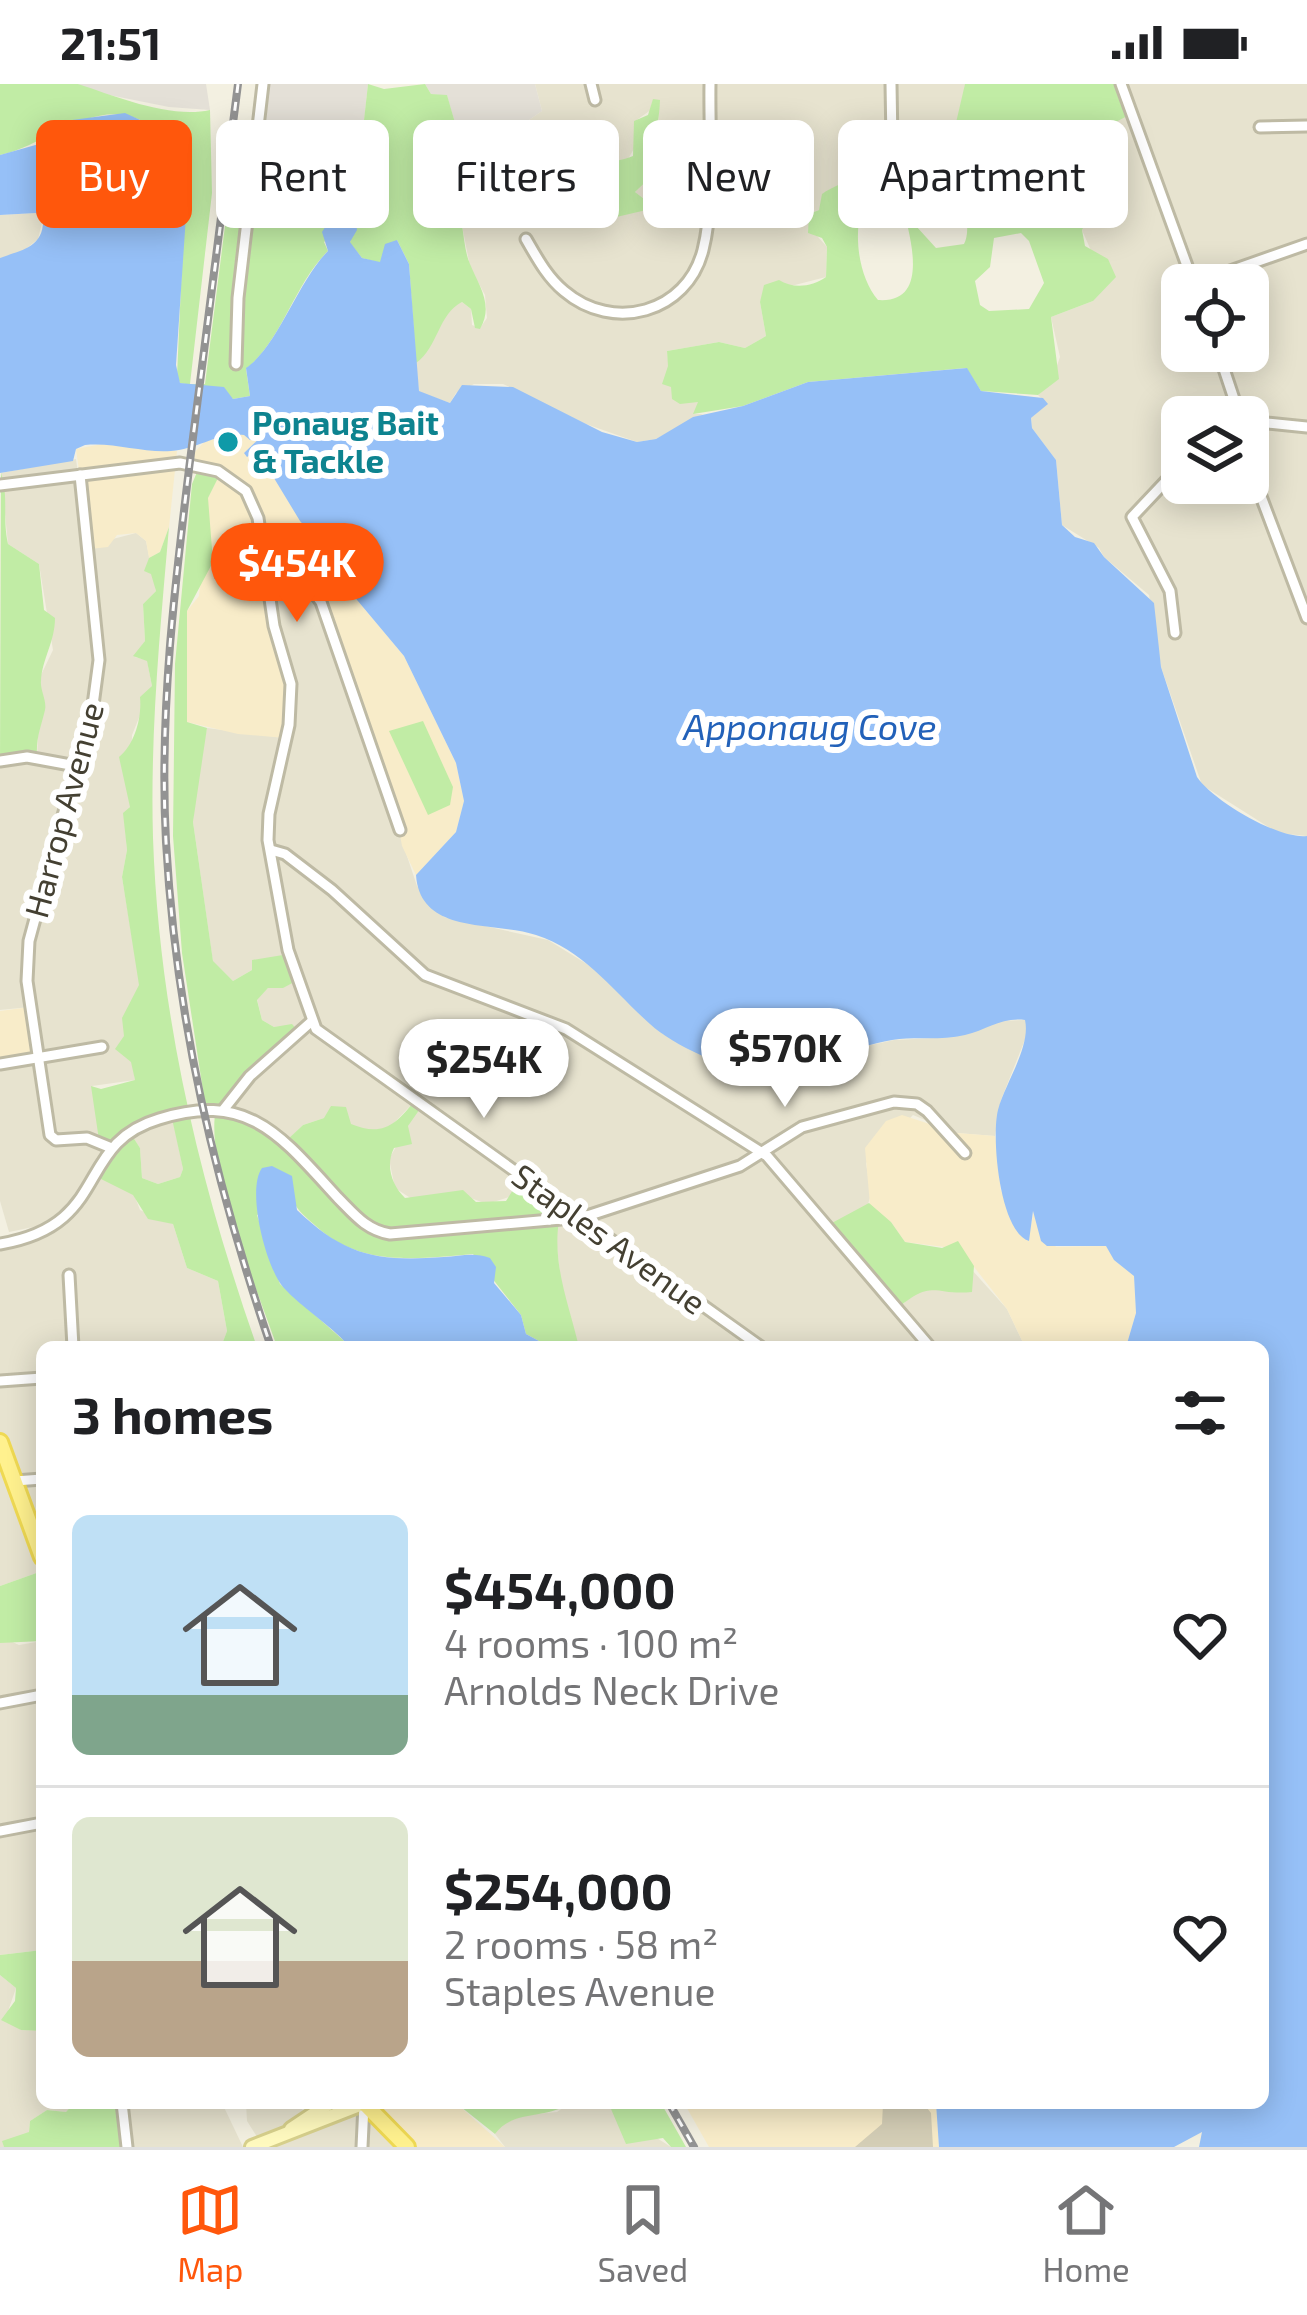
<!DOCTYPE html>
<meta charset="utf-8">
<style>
:root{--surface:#fff;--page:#f2f2f2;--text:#202124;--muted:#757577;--line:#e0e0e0;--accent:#ff570c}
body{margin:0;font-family:"Exo 2",sans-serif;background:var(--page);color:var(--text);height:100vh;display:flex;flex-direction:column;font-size:45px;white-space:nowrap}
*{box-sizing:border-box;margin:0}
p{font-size:39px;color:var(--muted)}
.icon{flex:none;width:66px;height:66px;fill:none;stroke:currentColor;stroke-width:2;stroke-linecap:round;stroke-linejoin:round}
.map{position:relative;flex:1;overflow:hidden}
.details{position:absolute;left:36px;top:1257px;width:1233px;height:768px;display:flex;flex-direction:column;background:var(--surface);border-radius:18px;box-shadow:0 6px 30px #0003}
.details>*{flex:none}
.guide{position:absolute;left:36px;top:36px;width:1236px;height:108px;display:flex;gap:24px}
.controls{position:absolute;left:1161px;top:180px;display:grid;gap:24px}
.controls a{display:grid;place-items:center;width:108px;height:108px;border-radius:18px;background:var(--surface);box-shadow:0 6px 30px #0003;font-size:60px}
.price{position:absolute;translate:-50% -102px;padding:0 27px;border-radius:42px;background:#fff;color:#222;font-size:39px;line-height:78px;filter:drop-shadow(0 3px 6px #0008)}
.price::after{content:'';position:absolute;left:50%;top:72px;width:36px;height:27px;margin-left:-18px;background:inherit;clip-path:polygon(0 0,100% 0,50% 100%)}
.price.on{background:var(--accent);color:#fff}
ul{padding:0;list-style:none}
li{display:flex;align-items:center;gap:36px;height:300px;padding:0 36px}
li+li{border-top:3px solid var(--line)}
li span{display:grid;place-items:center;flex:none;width:336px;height:240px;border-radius:18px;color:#555}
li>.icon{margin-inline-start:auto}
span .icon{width:144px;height:144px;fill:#fffc;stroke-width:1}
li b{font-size:51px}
h2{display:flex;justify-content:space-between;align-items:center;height:144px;padding:0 36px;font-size:51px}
.tag{padding:0 42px;border-radius:18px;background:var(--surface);box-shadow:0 6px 30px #0003;font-size:42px;line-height:108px}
.tag.on{background:var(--accent);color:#fff}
.status{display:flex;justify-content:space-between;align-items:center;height:84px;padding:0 60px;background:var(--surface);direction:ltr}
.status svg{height:33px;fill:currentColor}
.tabs{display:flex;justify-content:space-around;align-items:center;height:168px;border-top:3px solid var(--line);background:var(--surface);font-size:33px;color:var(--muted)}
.tabs a{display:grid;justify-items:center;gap:6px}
.tabs .on{color:var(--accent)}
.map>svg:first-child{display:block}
.residential{fill:#e7e3cf;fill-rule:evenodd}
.commercial{fill:#f8ecc9}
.industrial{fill:#e4e0d7}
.green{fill:#c1eca5;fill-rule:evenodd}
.water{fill:#96c0f7}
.building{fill:#d4ceb6}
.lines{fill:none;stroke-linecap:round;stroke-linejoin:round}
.minor-casing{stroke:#bebaa4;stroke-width:15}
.secondary-casing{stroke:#d7d08c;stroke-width:18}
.primary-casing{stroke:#efd953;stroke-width:20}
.minor{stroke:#fff;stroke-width:9}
.secondary{stroke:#fffabf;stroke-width:12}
.primary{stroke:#fff18e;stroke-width:14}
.rail-casing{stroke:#939393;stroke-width:8}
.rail{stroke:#fff;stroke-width:3;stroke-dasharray:9;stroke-linecap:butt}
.culture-dot{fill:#0f9aa8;stroke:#fff;stroke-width:4.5}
.labels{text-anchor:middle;stroke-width:12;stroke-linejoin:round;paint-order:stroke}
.culture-label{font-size:33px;font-weight:bold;fill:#0d838f;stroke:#fff;text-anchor:start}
.street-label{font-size:33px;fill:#444032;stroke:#fff}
.water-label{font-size:36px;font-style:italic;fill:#2261b9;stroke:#fff}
</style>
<div class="status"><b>21:51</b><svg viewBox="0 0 49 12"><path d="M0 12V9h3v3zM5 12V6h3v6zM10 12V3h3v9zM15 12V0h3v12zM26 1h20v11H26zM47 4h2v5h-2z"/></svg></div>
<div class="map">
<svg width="1307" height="2063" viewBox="0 0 1307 2063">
<rect width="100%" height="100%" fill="#f3f0e1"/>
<g class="residential">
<polygon points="535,0 965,0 959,70 942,95 930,88 890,86 879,92 846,94 819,126 809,130 810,144 827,163 826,193 791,202 772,199 760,218 766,252 745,264 719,258 667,267 671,303 699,317 694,330 703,330 656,355 637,358 586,340 503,300 474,300 456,309 450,319 419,308 416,279 452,222 462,218 471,225 472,241 480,244 487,234 485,211 470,183 462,141 465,132 489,126 500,130 510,123 518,97 543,90 567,104 601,103 631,129 655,123 652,114 644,116 635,108 655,88 653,67 658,57 659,28 652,25 634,38 635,63 628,75 604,79 592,73 570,76 529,36 542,27"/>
<path d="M 1121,0 L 1307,0 L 1307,752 L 1278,749 L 1202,701 L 1161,583 L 1149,511 L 1104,473 L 1099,464 L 1062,441 L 1056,376 L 1032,344 L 1031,334 L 1047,320 L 1038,311 L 1051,299 L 1060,273 L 1051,233 L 1093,217 L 1092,169 L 1082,146 L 1089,132 L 1101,129 L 1085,65 L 1090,51 L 1109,38 ZM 1182,201 L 1248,201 L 1248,267 L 1182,267 ZM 1182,333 L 1248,333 L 1248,399 L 1182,399 Z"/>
<polygon points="36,129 43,135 38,155 21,169 0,174 0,131"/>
<polygon points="76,375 78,390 109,456 136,449 146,457 156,507 143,520 145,557 135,573 147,576 152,602 132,651 130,723 124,730 127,766 122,793 140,901 125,933 135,996 92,1002 140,1126 173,1140 187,1184 218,1197 227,1247 221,1263 42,1263 42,1487 0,1502 0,1159 38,1142 9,1148 0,1117 0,980 30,923 0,926 0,676 37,672 41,591 53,566 39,480 8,460 1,389"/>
<polygon points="287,471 318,505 417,802 444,833 548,856 595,885 663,950 705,970 758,986 894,956 955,953 998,937 1026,936 1026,953 1001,1016 995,1052 957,1049 913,1031 866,1079 871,1111 868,1120 898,1224 917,1208 944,1204 971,1207 972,1186 1007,1225 1025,1263 579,1263 563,1216 556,1155 512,1112 487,1120 468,1113 412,1115 395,1104 389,1075 408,1042 415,1017 389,1044 369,1048 324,1034 303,1041 287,1057 226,1024 291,942 274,943 262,936 257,915 268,904 252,886 233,897 213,878 193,738 197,692 207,644 284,654 264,472"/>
<polygon points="172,1030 183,1085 180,1093 158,1100 142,1094 140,1064 128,1046"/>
<polygon points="8,1556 19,1561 42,1557 42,1866 0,1871 0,1559"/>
<polygon points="0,1891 16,1904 6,1933 21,1946 42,1947 42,2019 74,2019 66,2028 47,2026 30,2037 29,2048 22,2053 3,2057 4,2063 0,2063"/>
<polygon points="121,2019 222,2019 243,2063 126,2063"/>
<polygon points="246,2019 297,2019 308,2033 326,2019 364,2019 408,2063 249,2063 259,2056 247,2037"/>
<polygon points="570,2019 611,2025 671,2063 505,2063 495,2050 502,2040 525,2031 557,2028"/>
</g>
<g class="commercial">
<polygon points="264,345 268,348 244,369 257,365 300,436 328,467 347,504 404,572 456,679 464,717 456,748 416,791 402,762 396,729 318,505 287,471 265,472 276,553 290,595 285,654 238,650 187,638 187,527 199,512 208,414 220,389 191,372 207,355"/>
<polygon points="102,360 177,367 169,443 160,468 149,474 146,457 136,449 117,451 108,463 90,465 76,365"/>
<polygon points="30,923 37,976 0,980 0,927"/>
<polygon points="902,1031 957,1049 995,1052 1002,1086 1000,1105 1030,1147 1034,1127 1036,1139 1056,1163 1106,1162 1112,1166 1114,1176 1134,1191 1136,1229 1126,1263 1025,1263 1007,1225 960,1165 905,1158 891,1138 879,1133 870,1121 865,1064 886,1037"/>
<polygon points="364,2019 456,2019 505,2063 408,2063"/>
<polygon points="684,2019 936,2019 939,2063 709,2063"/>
</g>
<g class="industrial">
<polygon points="78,0 206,0 210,26 169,23 89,7"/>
<polygon points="264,0 368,0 364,37 353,53 380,96 358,110 271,93 256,70"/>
<polygon points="425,0 535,0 542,27 529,36 462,46 456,42 447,12 431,10"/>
</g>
<g class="green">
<path d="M 0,0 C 23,0 56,0 78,0 C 115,12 170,35 210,26 L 212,109 L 190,300 L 205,300 L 235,63 L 257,60 L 257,70 L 271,93 L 358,110 L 380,96 L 352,53 L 364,36 L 368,0 L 384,5 L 425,0 L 431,10 L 447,11 L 456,42 L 462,46 L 529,36 L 544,47 L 563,46 L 564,69 L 570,76 C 591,77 612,81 633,72 L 634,37 L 648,31 L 653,15 L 660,16 C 659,43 652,63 655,89 L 635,108 L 644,115 L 652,113 L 655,124 L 612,134 L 604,128 L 609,109 L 601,103 C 576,116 566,104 543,90 L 522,94 L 510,123 L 510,134 L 489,126 L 469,129 L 462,141 C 464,153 465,169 470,180 C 479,202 494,221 480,245 L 475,244 L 471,225 L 462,218 C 438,230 438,264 416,279 L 409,180 L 397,156 L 380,179 L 362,174 L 350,159 L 354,131 L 324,158 L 328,167 C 294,200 283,255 246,285 L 250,312 L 233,315 C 214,301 202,303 180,299 L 177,292 L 187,65 C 175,51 163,49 148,40 C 98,9 50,60 0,71 Z"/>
<path d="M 965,0 L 1121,0 L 1131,30 L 1091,51 L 1085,65 L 1092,99 L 1103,106 L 1101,129 L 1089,132 L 1082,146 L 1085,162 L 1108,175 L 1116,193 L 1093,217 L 1051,233 L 1059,295 L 1038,311 L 981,307 L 966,284 L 808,298 L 743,322 L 693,330 L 698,318 L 680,320 L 672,315 L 671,303 L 662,300 L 668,282 L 667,267 L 719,258 L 745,264 L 766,252 L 760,218 L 764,201 L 779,196 C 793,205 812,203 826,193 L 827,163 L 822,154 L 808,149 L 809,130 L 819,126 L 822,110 C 849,92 910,75 939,93 L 870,106 C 851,134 855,189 878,216 C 921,219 915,175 908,144 L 916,142 L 936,164 L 964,160 C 974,140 959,105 941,94 L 959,70 L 955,43 ZM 1021,149 L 1029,157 L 1044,199 L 1029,225 L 989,227 L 980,221 L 975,197 L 990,183 L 994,154 Z"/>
<path d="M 200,381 L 221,388 L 208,414 L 213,478 L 187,527 L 187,638 L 207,644 L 193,738 L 213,877 L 233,897 L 252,886 L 252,876 L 289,870 L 298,896 L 283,904 L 268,904 L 257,916 L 262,936 L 274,943 L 292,940 L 299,948 L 248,993 L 226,1023 L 286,1057 L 303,1041 L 324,1034 L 331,1022 L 346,1023 L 351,1040 C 382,1053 396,1041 415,1016 L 422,1022 L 408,1042 L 412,1060 L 394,1064 C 385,1082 392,1101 405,1114 L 463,1106 L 476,1118 L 506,1117 L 523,1090 L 580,1132 L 559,1136 C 552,1181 569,1220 579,1263 L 550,1263 L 526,1250 L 521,1231 L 473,1170 C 417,1175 361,1183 317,1143 C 307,1134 298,1128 292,1115 L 257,1131 L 280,1200 L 351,1263 L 277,1263 C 258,1207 204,1080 216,1025 L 207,1023 L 204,1013 L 182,869 L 173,752 L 175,580 L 192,400 Z"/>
<path d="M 1,389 C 9,414 2,432 8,460 L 39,480 L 44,526 L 55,534 C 55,558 42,575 41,597 C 40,606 47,617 45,626 C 41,643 36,653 37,672 L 0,676 Z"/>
<path d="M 169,443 C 160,547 150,650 153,754 C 159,929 199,1098 257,1263 L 221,1263 L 227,1247 L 218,1197 L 187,1184 L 173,1140 L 148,1135 L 133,1111 L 97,1093 L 109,1062 L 99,1056 L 91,1002 L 101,1005 L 135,996 L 131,978 L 115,965 L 124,952 L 122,934 L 139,901 L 122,793 L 127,766 L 123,729 L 130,723 L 119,673 C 135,660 142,633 140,613 L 152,602 L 147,577 L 133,572 L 145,557 L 143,520 L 156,507 L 151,490 L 144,487 L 149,474 L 160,468 ZM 171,1030 L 183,1085 L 180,1093 L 158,1100 L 142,1094 L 140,1064 L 129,1047 Z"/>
<polygon points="423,637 453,703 450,721 428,731 389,647"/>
<path d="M 869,1119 L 891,1138 L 905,1158 L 942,1164 L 958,1157 L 974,1182 L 972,1208 C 935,1212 933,1194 898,1224 L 830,1140 Z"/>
<polygon points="42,1487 42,1557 0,1559 0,1502"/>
<polygon points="42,1866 42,1947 21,1946 1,1936 15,1917 16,1904 0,1891 0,1871"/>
<polygon points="74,2019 121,2019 126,2063 4,2063 2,2057 29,2048 30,2037 47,2026 66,2028"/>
<path d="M 456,2019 L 570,2019 C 546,2036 513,2025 495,2050 Z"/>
<polygon points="586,2019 661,2019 686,2063 671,2063 663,2054 626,2060 611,2025"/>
</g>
<g class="water">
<path d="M 125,29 L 184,56 L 189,87 L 176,281 L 180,299 L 224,303 L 233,315 L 250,312 L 246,284 C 278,262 298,197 328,167 L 322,148 L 327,140 L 349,138 L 355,130 L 357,146 L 350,158 L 362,174 L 380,178 L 385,160 L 397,156 L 409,180 L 419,307 L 450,319 L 462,301 L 513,303 L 602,348 L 637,358 L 656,355 L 693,333 L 743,322 L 808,298 L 967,284 L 981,307 L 1043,314 L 1048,320 L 1031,334 L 1032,344 L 1056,376 L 1062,441 L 1075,453 L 1094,459 L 1104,473 L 1154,519 L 1161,583 L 1197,693 C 1212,716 1279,756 1307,752 L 1307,2063 L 1199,2063 L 1202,2048 L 1174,2063 L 939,2063 L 936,2019 L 1263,2019 L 1263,1263 L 1126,1263 L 1136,1229 L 1134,1192 L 1114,1176 L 1106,1162 L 1047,1162 L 1041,1157 L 1033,1127 L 1029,1157 C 1000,1148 991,1054 998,1026 C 1005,999 1031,963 1025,936 C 1001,933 987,946 965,951 C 941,957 916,952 892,956 C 849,963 802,989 758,986 C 725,985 674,962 650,940 C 613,907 585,867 536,851 C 496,837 420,852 416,791 L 456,748 L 464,717 L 456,679 L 404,572 L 347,504 L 328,467 L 300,437 L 257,366 L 247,373 L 244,369 L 267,347 L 250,356 L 244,351 C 215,349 199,365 171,367 C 142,369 114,358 85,361 L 76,365 L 73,377 L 0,389 L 0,174 C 21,166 44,164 43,135 L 36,129 L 0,131 L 0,71 L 39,60 L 72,36 Z"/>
<path d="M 272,1082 L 292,1092 L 297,1126 C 345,1172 378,1178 444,1173 C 460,1172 475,1168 490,1174 L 496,1183 L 494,1199 L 521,1231 L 526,1250 L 550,1263 L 348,1261 C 329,1240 302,1224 283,1203 C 266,1183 246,1106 262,1084 Z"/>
</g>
<g class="building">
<polygon points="243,460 248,489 214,495 216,464"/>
<polygon points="895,2019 923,2019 931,2029 933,2063 855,2063 882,2040 883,2020"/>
</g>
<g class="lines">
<g class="minor-casing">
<g id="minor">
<polyline points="591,0 595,16"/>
<polyline points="891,0 892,58 901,79"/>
<polyline points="1121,0 1194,201"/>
<polyline points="1260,43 1307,42"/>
<polyline points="708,62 782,62"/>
<path d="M 526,155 C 537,174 547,193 564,207 C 613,249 687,229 703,166 C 715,119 709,49 710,0"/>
<polyline points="1193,200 1307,160"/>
<polyline points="1218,267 1240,333"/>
<polyline points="236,280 238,214 263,0"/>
<polyline points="1248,337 1307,343"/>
<polyline points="1248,378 1307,534"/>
<polyline points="80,391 99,576 93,621 29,857 27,897 50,1051 56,1056 87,1054 109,1063"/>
<polyline points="0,401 180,379 218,387 246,407 258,434 274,542 291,600 289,641 269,730 268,756 288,866 316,945 761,1263"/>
<polyline points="260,454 298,487 321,518 400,746"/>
<polyline points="1175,549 1170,507 1132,433 1182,380"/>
<polyline points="0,677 27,673 76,682"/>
<polyline points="271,766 285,770 332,806 425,891 566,945 767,1072 930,1263"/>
<polyline points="0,980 102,963"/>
<polyline points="224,1025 250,992 312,937"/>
<path d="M 0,1160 C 112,1141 74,1060 159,1035 C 249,1007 281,1052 338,1114 C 354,1130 366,1146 390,1150 L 584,1133 L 740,1082 L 802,1043 L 894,1018 L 917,1020 L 927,1027 L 965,1069"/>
<polyline points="69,1191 73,1263"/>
<polyline points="0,1297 42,1294"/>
<polyline points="15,1397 42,1395"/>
<polyline points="0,1619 42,1611"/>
<polyline points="0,1747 42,1739"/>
<polyline points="122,2019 127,2063"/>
<polyline points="362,2063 364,2020"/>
</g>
</g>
<g class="secondary-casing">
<g id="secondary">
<polyline points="291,2045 330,2019"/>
<polyline points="252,2063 365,2019"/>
</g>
</g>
<g class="primary-casing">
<g id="primary">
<polyline points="0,1358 42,1473"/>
<polyline points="364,2019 407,2063"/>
</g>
</g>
<use href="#minor" class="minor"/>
<use href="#secondary" class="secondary"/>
<use href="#primary" class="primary"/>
<g class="rail-casing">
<g id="rail">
<path d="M 238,0 C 223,123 207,246 191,369 C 175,498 159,628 166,758 C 176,936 214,1095 271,1263"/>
<polyline points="669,2019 694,2063"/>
</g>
</g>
<use href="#rail" class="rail"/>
</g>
<circle class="culture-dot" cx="228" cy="358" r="12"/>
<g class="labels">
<g class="culture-label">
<text x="252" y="351">Ponaug Bait<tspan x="252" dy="38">&amp; Tackle</tspan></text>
</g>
<g class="street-label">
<text transform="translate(64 726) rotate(-75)" y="12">Harrop Avenue</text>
<text transform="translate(609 1155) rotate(36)" y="12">Staples Avenue</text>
</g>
<g class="water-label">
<text x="810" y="656">Apponaug Cove</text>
</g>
</g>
</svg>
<div class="controls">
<a><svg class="icon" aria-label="locate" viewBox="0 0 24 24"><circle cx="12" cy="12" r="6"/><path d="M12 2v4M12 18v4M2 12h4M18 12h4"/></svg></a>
<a><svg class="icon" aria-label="layers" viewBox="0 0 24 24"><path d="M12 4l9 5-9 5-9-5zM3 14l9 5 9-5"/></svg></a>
</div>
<b class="price on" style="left:297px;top:541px">$454K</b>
<b class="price" style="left:785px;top:1026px">$570K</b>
<b class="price" style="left:484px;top:1037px">$254K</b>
<div class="guide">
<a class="tag on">Buy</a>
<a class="tag">Rent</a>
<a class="tag">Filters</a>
<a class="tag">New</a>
<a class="tag">Apartment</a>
</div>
<section class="details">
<h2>3 homes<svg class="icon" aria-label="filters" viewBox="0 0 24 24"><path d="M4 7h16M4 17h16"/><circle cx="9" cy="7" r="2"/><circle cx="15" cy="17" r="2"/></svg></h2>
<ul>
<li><span style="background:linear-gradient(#bfe0f5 75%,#7fa58c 0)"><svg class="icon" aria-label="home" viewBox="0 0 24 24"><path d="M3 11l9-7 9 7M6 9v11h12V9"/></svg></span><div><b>$454,000</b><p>4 rooms · 100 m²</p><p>Arnolds Neck Drive</p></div><svg class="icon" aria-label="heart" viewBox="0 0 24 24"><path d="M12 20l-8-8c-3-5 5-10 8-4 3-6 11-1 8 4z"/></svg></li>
<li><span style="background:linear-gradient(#dfe7d0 60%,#b9a48a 0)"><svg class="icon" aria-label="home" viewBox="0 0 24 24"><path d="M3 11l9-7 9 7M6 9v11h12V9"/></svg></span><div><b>$254,000</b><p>2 rooms · 58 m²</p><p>Staples Avenue</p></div><svg class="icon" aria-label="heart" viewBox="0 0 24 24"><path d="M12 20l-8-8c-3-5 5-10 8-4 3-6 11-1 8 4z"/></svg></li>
</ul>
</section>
</div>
<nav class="tabs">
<a class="on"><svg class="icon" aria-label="map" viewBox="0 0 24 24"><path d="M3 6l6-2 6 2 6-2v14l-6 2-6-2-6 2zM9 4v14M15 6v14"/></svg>Map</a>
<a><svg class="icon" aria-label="saved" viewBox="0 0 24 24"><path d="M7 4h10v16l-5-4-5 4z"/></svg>Saved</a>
<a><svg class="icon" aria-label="home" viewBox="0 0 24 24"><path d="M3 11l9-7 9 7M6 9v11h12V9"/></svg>Home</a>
</nav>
